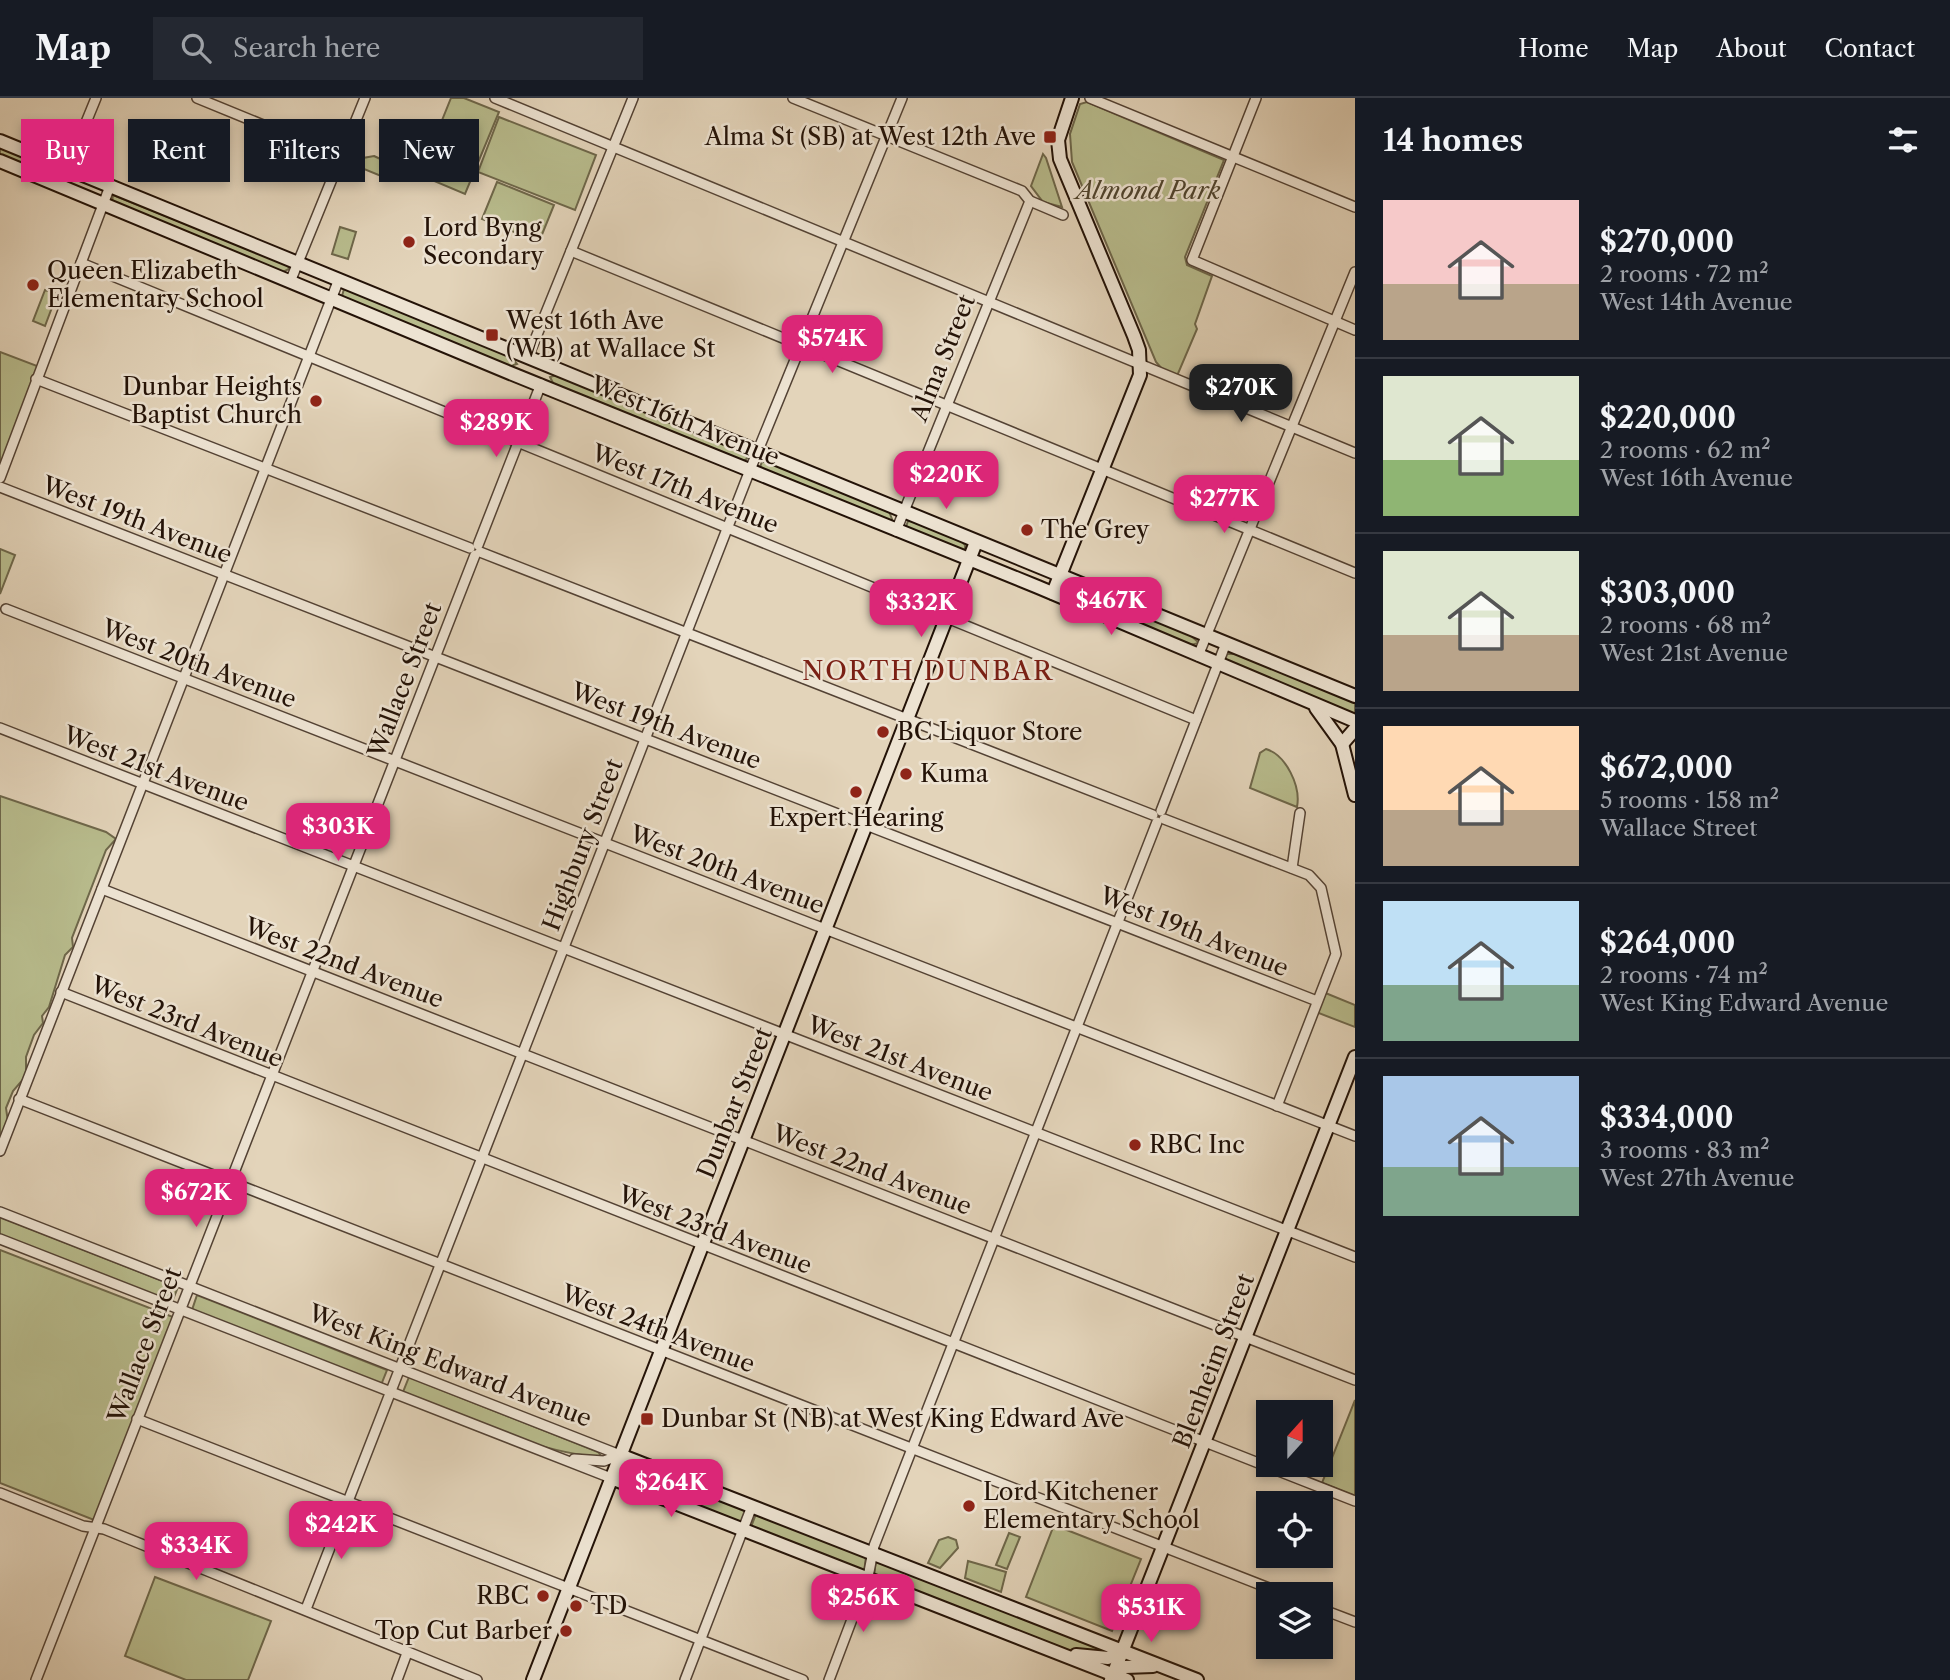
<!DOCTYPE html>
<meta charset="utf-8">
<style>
:root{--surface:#171b24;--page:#242831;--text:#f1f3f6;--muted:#9ea1a6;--line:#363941;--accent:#db2777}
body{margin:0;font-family:"Libre Caslon Text",serif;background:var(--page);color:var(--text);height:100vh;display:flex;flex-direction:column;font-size:26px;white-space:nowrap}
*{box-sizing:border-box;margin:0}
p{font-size:23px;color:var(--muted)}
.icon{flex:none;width:38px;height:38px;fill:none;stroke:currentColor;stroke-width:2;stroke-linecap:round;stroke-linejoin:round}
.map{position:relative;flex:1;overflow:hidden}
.sheet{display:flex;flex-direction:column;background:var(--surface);width:595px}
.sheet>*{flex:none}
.top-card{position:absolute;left:21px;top:21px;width:665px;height:63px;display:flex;gap:14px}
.needle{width:46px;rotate:21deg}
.controls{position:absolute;left:1256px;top:1302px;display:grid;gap:14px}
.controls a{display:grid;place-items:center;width:77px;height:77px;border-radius:0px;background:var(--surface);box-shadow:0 4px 10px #0003;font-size:35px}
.price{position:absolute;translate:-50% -60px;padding:0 16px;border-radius:14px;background:var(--accent);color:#fff;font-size:23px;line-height:46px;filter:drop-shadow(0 2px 4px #0008)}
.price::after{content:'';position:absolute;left:50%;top:42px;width:21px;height:16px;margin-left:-10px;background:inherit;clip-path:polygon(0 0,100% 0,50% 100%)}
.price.current{background:#222;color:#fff}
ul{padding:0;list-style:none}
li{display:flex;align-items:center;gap:21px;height:175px;padding:0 28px}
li+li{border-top:2px solid var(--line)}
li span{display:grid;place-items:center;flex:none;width:196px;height:140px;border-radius:0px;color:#555}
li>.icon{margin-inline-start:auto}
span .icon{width:84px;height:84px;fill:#fffc;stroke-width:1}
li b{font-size:30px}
h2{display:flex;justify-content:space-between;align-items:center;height:84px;padding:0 28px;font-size:30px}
.chip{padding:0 24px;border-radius:0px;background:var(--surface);box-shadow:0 4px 10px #0003;font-size:24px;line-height:63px}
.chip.current{background:var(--accent);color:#fff}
header{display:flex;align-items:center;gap:42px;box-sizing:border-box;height:98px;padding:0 35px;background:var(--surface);border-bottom:2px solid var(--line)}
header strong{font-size:33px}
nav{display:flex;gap:38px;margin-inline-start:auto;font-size:24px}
.search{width:490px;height:63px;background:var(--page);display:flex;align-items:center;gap:18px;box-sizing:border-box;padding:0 24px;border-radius:0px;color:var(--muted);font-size:26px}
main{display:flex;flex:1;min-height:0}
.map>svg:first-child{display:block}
.green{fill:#b8bc8d;stroke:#6e674a;stroke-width:2}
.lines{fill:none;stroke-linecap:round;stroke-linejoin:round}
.street-casing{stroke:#534234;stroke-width:12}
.secondary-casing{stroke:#231207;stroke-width:16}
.street{stroke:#ede3d2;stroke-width:9}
.secondary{stroke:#ede3d2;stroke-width:12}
.poi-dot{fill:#8f2418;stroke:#ede3d2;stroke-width:2.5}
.labels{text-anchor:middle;stroke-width:5;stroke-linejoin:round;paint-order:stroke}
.poi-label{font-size:24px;fill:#231207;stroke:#ede3d2;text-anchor:start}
.park-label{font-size:24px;font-style:italic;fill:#50452f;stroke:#ede3d2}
.street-label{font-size:24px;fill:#231207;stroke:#ede3d2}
.neighbourhood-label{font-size:26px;letter-spacing:2px;fill:#7a1f14;stroke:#ede3d2}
</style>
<header>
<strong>Map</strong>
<div class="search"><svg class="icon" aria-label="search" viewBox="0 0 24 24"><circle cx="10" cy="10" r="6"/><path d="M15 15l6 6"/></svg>Search here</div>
<nav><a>Home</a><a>Map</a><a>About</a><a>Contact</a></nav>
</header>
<main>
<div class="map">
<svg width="1355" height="1582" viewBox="0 0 1355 1582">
<rect width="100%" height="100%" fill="#e3d4ba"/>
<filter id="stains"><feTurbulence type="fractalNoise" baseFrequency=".00286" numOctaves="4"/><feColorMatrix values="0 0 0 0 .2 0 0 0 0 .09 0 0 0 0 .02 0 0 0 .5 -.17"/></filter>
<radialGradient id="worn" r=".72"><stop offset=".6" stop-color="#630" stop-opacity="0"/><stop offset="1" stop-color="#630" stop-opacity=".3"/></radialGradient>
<g class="green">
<polygon points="451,0 464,0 499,14 465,96 420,77"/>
<polygon points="1087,4 1224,62 1185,159 1187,167 1212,178 1195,226 1197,231 1177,278 1163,272 1156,264 1072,64 1070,36 1080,6"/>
<polygon points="499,19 596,57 575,112 478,74"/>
<polygon points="0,49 56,72 58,77 56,80 0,58"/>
<polygon points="1043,56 1046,60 1062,109 1043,104 1031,88"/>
<polygon points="374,58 387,64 381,78 359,69 363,60"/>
<polygon points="497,84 554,107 539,144 482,121"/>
<polygon points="113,97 288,167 289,171 283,174 112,104"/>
<polygon points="340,129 356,134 348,161 332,156"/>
<polygon points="344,191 357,192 508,255 517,266 507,269 348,204 342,198"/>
<polygon points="45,192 57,196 45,228 33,223"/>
<polygon points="0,254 45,271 0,390"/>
<polygon points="560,276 738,349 748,360 743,363 555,289 550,279"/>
<polygon points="772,363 888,411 892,421 889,423 770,376 760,369 762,364"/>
<path d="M 908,423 C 926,424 953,433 965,447 L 965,451 L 962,454 L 906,429 Z"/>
<polygon points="0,451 15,457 0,496"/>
<polygon points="1068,488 1076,488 1187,534 1199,545 1190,547 1066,494"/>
<polygon points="1226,556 1238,556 1355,604 1355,618 1223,563"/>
<path d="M 1266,651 C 1286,657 1301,688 1297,709 L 1250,690 L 1260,655 Z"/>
<polygon points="0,698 106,734 116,741 106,752 72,840 73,849 65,857 49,909 42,918 43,925 34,937 26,959 26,978 13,993 6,1010 8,1024 0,1039"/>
<polygon points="1323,894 1355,907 1355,929 1316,914"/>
<polygon points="0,1119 178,1189 172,1204 0,1137"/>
<polygon points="0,1152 173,1219 94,1422 0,1385"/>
<polygon points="197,1197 387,1272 381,1287 192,1212"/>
<path d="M 409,1279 L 598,1354 L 602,1359 C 534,1355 466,1319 403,1294 Z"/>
<polygon points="1355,1302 1355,1398 1322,1385"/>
<polygon points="626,1376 663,1380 746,1412 741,1424 638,1385"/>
<polygon points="756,1416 866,1458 864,1475 751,1429"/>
<polygon points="1054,1427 1141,1461 1112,1533 1026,1499"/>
<polygon points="1009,1435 1020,1439 1007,1471 996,1467"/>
<polygon points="948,1439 956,1442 958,1450 940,1470 928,1465 939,1442"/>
<polygon points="876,1461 1108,1552 1108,1557 1076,1555 874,1478"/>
<polygon points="968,1463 1006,1474 1001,1494 965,1480"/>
<polygon points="155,1479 271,1523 248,1582 186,1582 125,1558"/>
</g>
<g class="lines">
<g class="street-casing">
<g id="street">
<polyline points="197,0 341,59"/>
<polyline points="495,0 1355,355"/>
<polyline points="793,0 1022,93 1030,103 1063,117"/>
<polyline points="1090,0 1355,109"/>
<polyline points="1256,0 1192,162 1355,232"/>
<polyline points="60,88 96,0"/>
<polyline points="571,153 1355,475"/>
<polyline points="81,165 1196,622"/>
<polyline points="290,184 365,0"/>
<polyline points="528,259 633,0"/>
<polyline points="36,281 470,450"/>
<polyline points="0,380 110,88"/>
<polyline points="0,389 1317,903"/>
<polyline points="896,433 1030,103"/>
<polyline points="478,447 541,286"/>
<polyline points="480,454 1153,717"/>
<polyline points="6,511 1355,1038"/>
<polyline points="1198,558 1355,174"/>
<polyline points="0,630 1355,1159"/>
<polyline points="1161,713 1226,545"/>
<polyline points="1164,721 1309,777 1321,790 1336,856 1277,1008"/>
<polyline points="1292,770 1300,715"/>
<polyline points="102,791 1355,1282"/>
<polyline points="61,894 1355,1403"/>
<polyline points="19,1001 1284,1496"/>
<polyline points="0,1053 339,181"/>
<polyline points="0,1114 620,1357"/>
<polyline points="0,1141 611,1380"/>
<polyline points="137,1321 803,1582"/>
<polyline points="574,1361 604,1363 620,1357"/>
<polyline points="0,1395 83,1428 104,1431 477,1582"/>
<polyline points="306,1511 750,372 902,0"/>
<polyline points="1321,1511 1355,1524"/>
<polyline points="36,1582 475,457"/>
<polyline points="397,1582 407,1555"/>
<polyline points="685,1582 752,1408"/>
<polyline points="829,1582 868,1479 874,1448 1157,724"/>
</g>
</g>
<g class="secondary-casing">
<g id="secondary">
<polyline points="0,43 1355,598"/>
<polyline points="0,63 510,275 1038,489 1355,623"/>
<polyline points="1053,495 1140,277 1139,252 1134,238 1060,61 1058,42 1072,0"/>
<polyline points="1316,610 1342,646 1355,697"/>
<polyline points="1342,646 1355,631"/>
<polyline points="620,1357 1197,1582"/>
<polyline points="611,1380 1127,1582"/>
<polyline points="611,1380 627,1371 654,1375"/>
<polyline points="1076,1557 1108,1560 1123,1552"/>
<polyline points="1114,1576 1125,1569 1153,1568"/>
<polyline points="533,1582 976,444"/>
<polyline points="1111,1582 1355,959"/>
</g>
</g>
<use href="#street" class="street"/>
<use href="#secondary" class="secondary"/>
</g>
<g class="poi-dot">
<rect x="1043" y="32" width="14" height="14" rx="3.5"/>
<circle cx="409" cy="144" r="7"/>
<circle cx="33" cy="187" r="7"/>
<rect x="485" y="230" width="14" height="14" rx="3.5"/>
<circle cx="316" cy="303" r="7"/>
<circle cx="1027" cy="432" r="7"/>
<circle cx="883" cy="634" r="7"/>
<circle cx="906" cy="676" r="7"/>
<circle cx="856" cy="694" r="7"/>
<circle cx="1135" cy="1047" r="7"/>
<rect x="640" y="1314" width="14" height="14" rx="3.5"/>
<circle cx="969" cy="1408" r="7"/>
<circle cx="543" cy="1498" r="7"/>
<circle cx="576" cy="1508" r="7"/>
<circle cx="566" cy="1533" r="7"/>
</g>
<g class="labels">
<g class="poi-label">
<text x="1036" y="47" text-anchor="end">Alma St (SB) at West 12th Ave</text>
<text x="423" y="138">Lord Byng<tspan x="423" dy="28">Secondary</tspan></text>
<text x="47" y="181">Queen Elizabeth<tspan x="47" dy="28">Elementary School</tspan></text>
<text x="506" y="231">West 16th Ave<tspan x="506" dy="28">(WB) at Wallace St</tspan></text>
<text x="302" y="297" text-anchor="end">Dunbar Heights<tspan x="302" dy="28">Baptist Church</tspan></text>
<text x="1041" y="440">The Grey</text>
<text x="897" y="642">BC Liquor Store</text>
<text x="920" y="684">Kuma</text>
<text x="856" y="728" text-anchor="middle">Expert Hearing</text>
<text x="1149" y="1055">RBC Inc</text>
<text x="661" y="1329">Dunbar St (NB) at West King Edward Ave</text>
<text x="983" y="1402">Lord Kitchener<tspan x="983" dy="28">Elementary School</tspan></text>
<text x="529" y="1506" text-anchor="end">RBC</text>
<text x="590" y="1516">TD</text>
<text x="552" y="1541" text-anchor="end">Top Cut Barber</text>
</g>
<g class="park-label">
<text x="1148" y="101">Almond Park</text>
</g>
<g class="street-label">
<text transform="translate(943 260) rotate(-68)" y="8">Alma Street</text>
<text transform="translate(685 323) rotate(22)" y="8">West 16th Avenue</text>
<text transform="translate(685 391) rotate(22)" y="8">West 17th Avenue</text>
<text transform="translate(137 422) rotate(21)" y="8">West 19th Avenue</text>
<text transform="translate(199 566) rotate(21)" y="8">West 20th Avenue</text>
<text transform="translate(405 582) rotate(-69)" y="8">Wallace Street</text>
<text transform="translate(666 628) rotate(21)" y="8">West 19th Avenue</text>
<text transform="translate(156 671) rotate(21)" y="8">West 21st Avenue</text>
<text transform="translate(583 747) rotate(-69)" y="8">Highbury Street</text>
<text transform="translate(727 772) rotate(21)" y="8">West 20th Avenue</text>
<text transform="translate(1194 834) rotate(22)" y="8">West 19th Avenue</text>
<text transform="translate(344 865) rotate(21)" y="8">West 22nd Avenue</text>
<text transform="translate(187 924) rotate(22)" y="8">West 23rd Avenue</text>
<text transform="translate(900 961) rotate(21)" y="8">West 21st Avenue</text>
<text transform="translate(735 1005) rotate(-68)" y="8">Dunbar Street</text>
<text transform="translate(872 1072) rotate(21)" y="8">West 22nd Avenue</text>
<text transform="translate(715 1132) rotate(21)" y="8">West 23rd Avenue</text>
<text transform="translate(658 1231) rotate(21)" y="8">West 24th Avenue</text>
<text transform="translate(145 1247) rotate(-69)" y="8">Wallace Street</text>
<text transform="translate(1214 1263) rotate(-69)" y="8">Blenheim Street</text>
<text transform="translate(450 1268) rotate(21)" y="8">West King Edward Avenue</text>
</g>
<g class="neighbourhood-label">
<text x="928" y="582">NORTH DUNBAR</text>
</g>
</g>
<rect width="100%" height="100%" filter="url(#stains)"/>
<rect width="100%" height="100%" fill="url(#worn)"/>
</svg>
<div class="controls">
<a><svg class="needle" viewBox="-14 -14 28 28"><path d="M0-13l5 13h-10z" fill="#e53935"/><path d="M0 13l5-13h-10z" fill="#9ea1a6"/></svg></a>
<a><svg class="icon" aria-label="locate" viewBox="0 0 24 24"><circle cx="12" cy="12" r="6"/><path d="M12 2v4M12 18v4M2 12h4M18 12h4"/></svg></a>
<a><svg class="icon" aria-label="layers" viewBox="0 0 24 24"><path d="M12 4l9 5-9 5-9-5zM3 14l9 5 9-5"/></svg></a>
</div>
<b class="price" style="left:832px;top:277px">$574K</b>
<b class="price current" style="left:1241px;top:326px">$270K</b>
<b class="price" style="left:496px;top:361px">$289K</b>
<b class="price" style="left:946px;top:413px">$220K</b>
<b class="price" style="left:1224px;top:437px">$277K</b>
<b class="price" style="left:1111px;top:539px">$467K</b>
<b class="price" style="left:921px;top:541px">$332K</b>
<b class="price" style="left:338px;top:765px">$303K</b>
<b class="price" style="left:196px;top:1131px">$672K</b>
<b class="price" style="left:671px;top:1421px">$264K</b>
<b class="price" style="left:341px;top:1463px">$242K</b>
<b class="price" style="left:196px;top:1484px">$334K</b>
<b class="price" style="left:863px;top:1536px">$256K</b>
<b class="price" style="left:1151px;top:1546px">$531K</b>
<div class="top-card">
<a class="chip current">Buy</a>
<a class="chip">Rent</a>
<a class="chip">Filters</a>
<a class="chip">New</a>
</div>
</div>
<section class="sheet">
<h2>14 homes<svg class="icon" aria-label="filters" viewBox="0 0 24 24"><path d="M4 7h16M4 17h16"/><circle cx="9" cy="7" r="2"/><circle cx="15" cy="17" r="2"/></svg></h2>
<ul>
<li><span style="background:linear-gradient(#f6c9c9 60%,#b9a48a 0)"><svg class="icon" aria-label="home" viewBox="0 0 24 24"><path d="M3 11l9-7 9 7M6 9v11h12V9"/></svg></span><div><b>$270,000</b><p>2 rooms · 72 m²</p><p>West 14th Avenue</p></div></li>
<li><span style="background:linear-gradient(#dfe7d0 60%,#8fb573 0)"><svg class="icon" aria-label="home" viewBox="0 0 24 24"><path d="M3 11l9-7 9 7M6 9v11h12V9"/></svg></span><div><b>$220,000</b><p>2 rooms · 62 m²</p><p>West 16th Avenue</p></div></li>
<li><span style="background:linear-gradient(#dfe7d0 60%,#b9a48a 0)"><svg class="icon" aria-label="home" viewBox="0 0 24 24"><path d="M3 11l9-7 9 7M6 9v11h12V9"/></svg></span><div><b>$303,000</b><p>2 rooms · 68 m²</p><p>West 21st Avenue</p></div></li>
<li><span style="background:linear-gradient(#ffd9b3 60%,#b9a48a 0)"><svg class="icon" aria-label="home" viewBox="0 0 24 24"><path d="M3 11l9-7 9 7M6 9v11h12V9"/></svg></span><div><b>$672,000</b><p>5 rooms · 158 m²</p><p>Wallace Street</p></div></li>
<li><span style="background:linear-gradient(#bfe0f5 60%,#7fa58c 0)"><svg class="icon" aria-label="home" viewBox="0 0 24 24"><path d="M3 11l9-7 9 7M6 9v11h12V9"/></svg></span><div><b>$264,000</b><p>2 rooms · 74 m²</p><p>West King Edward Avenue</p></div></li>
<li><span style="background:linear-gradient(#a9c7e8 65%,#7fa58c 0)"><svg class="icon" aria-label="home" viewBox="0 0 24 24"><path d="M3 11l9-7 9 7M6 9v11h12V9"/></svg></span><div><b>$334,000</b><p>3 rooms · 83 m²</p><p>West 27th Avenue</p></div></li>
</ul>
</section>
</main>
